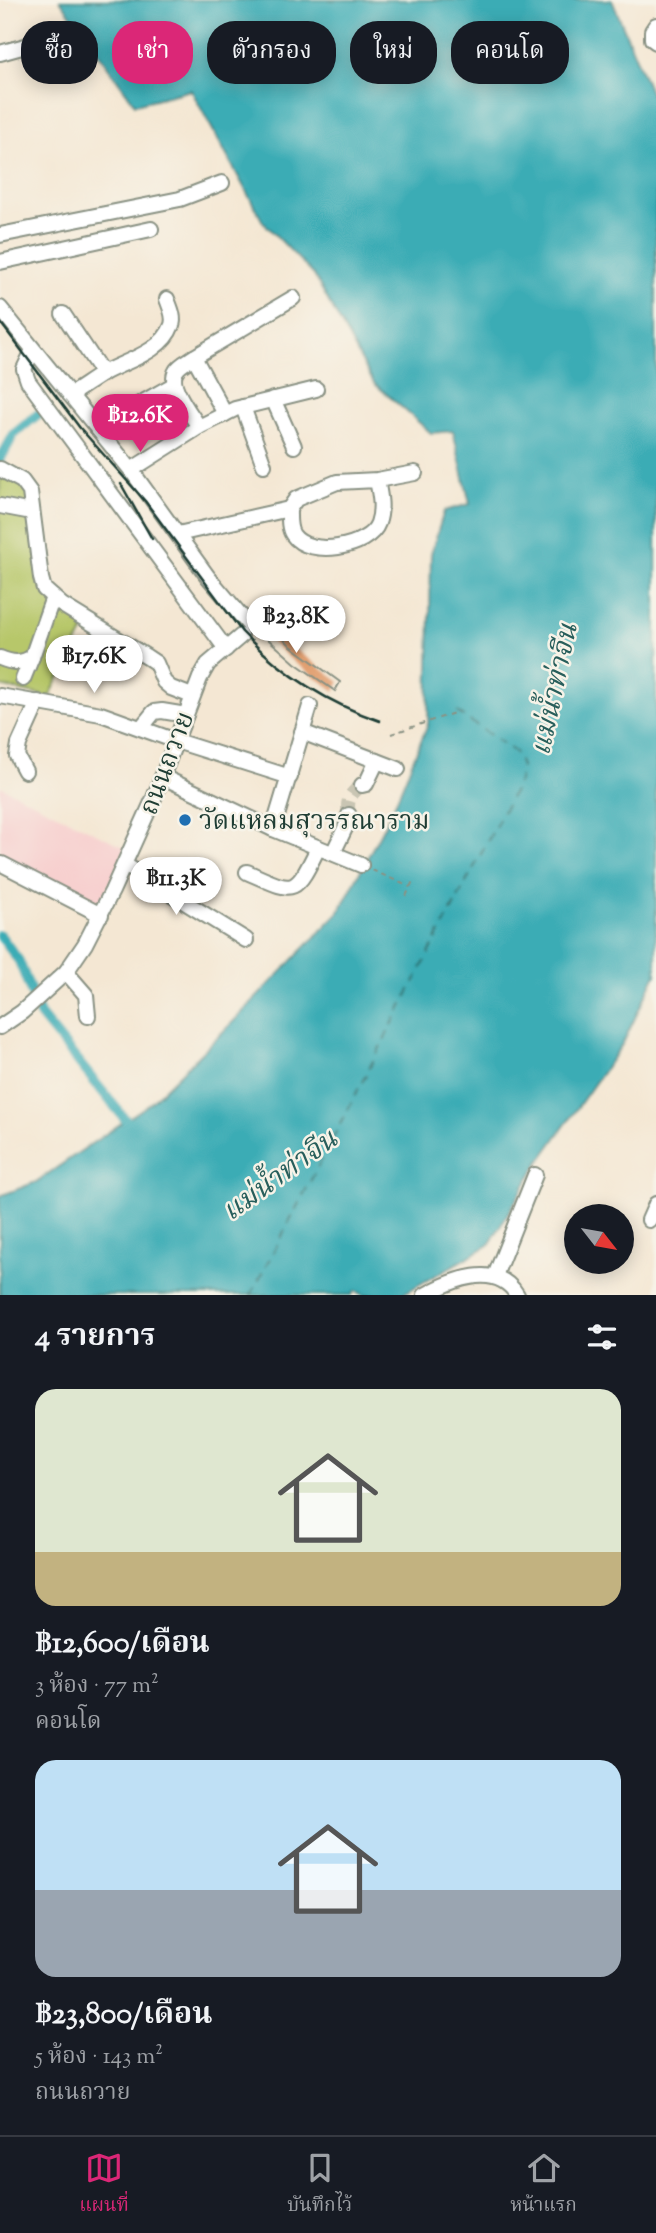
<!DOCTYPE html>
<html lang="th">
<meta charset="utf-8">
<style>
:root{--surface:#171b24;--page:#20242c;--text:#f1f3f6;--muted:#9ea1a6;--line:#363941;--accent:#db2777}
body{margin:0;font-family:"Sorts Mill Goudy","Noto Serif Thai",serif;background:var(--page);color:var(--text);height:100vh;display:flex;flex-direction:column;font-size:26px;white-space:nowrap}
*{box-sizing:border-box;margin:0}
p{font-size:23px;color:var(--muted)}
.icon{flex:none;width:38px;height:38px;fill:none;stroke:currentColor;stroke-width:2;stroke-linecap:round;stroke-linejoin:round}
.map{position:relative;height:1295px;overflow:hidden}
.drawer{display:flex;flex-direction:column;background:var(--surface);flex:1}
.drawer>*{flex:none}
.top-card{position:absolute;left:21px;top:21px;width:614px;height:63px;display:flex;gap:14px}
.needle{width:46px;rotate:121deg}
.buttons{position:absolute;left:564px;top:1204px;display:grid;gap:14px}
.buttons a{display:grid;place-items:center;width:70px;height:70px;border-radius:50%;background:var(--surface);box-shadow:0 4px 18px #0003;font-size:35px}
.price{position:absolute;translate:-50% -60px;padding:0 16px;border-radius:24px;background:#fff;color:#222;font-size:23px;line-height:46px;filter:drop-shadow(0 2px 4px #0008)}
.price::after{content:'';position:absolute;left:50%;top:42px;width:21px;height:16px;margin-left:-10px;background:inherit;clip-path:polygon(0 0,100% 0,50% 100%)}
.price.active{background:var(--accent);color:#fff}
ul{padding:0;list-style:none}
li{display:grid;align-content:center;gap:14px;height:371px;padding:0 35px}
li span{display:grid;place-items:center;height:217px;border-radius:21px;color:#555}
li>.icon{margin-inline-start:auto}
span .icon{width:126px;height:126px;fill:#fffc;stroke-width:1}
li b{font-size:30px}
h2{display:flex;justify-content:space-between;align-items:center;height:84px;padding:0 35px;font-size:30px}
.chip{padding:0 24px;border-radius:28px;background:var(--surface);box-shadow:0 4px 18px #0003;font-size:24px;line-height:63px}
.chip.active{background:var(--accent);color:#fff}
.tabs{display:flex;justify-content:space-around;align-items:center;height:98px;border-top:2px solid var(--line);background:var(--surface);font-size:19px;color:var(--muted)}
.tabs a{display:grid;justify-items:center;gap:4px}
.tabs .active{color:var(--accent)}
.map>svg:first-child{display:block}
.built{fill:#f7d0cf}
.green{fill:#b7c76a;stroke:#6b824f;stroke-width:2}
.water{fill:#3bacb5;stroke:#2d7474;stroke-width:2}
.lines{fill:none;stroke-linecap:round;stroke-linejoin:round}
.canal{stroke:#3bacb5;stroke-width:10}
.ferry{stroke:#275e5b;stroke-width:2;stroke-dasharray:9 7;stroke-linecap:butt}
.building{fill:#e19f70}
.minor-tunnel{stroke:#c9c5b3;stroke-width:14;stroke-dasharray:14 7;stroke-linecap:butt}
.minor-casing{stroke:#8a9284;stroke-width:18}
.path{stroke:#8a9284;stroke-width:2;stroke-dasharray:5 5;stroke-linecap:butt}
.minor{stroke:#fff;stroke-width:14}
.rail{stroke:#1f3d34;stroke-width:2.5}
.poi-dot{fill:#1f6fb2;stroke:#f7f3e8;stroke-width:2.5}
.labels{text-anchor:middle;stroke-width:5;stroke-linejoin:round;paint-order:stroke}
.street-label{font-size:26px;fill:#1f3d34;stroke:#f7f3e8}
.poi-label{font-size:26px;fill:#1f3d34;stroke:#f7f3e8;text-anchor:start}
.water-label{font-size:28px;font-style:italic;fill:#275e5b;stroke:#f7f3e8}
</style>
<div class="map">
<svg width="656" height="1295" viewBox="0 0 656 1295">
<rect width="100%" height="100%" fill="#f7f3e8"/>
<filter id="ink" filterUnits="userSpaceOnUse"><feTurbulence type="fractalNoise" baseFrequency=".0143" numOctaves="2"/><feDisplacementMap in="SourceGraphic" scale="14" xChannelSelector="R" yChannelSelector="G"/><feConvolveMatrix kernelMatrix="1 2 1 2 8 2 1 2 1" color-interpolation-filters="sRGB"/></filter>
<filter id="wash" filterUnits="userSpaceOnUse"><feTurbulence type="fractalNoise" baseFrequency=".00686" numOctaves="4" result="noise"/><feDisplacementMap in="SourceGraphic" scale="28" xChannelSelector="R" yChannelSelector="G"/><feGaussianBlur stdDeviation="1.57" result="paint"/><feColorMatrix in="noise" values="0 0 0 0 0 0 0 0 0 0 0 0 0 0 0 0 0 1.4 0 .05"/><feComposite in="paint" operator="in"/></filter>
<g filter="url(#wash)">
<rect width="100%" height="100%" fill="#f4e7d3"/>
<polygon class="built" points="0,786 126,848 95,914 0,866"/>
<polygon class="green" points="0,465 33,491 45,594 87,625 49,697 0,686"/>
<polygon class="water" points="60,0 612,0 656,106 656,974 623,1043 539,1162 489,1245 401,1295 364,1295 355,1291 352,1295 0,1295 0,1196 36,1182 149,1104 233,1022 339,912 392,811 428,724 431,554 444,511 470,504 453,431 431,433 374,383 314,275 263,222 191,90 135,104"/>
<g class="lines">
<g class="canal">
<polyline points="0,460 14,434 42,411"/>
<polyline points="0,935 19,961 40,1015 134,1130"/>
</g>
<polyline class="ferry" points="251,1295 519,781 521,766 515,752 457,712"/>
</g>
<g id="blocks">
<polygon class="building" points="262,617 291,646 340,682 335,691 295,663 260,632 257,629 257,620"/>
</g>
</g>
<g filter="url(#ink)">
<use href="#blocks" fill-opacity="0" stroke="#8a9284" stroke-width="2"/>
<g class="lines">
<path class="minor-tunnel" d="M 349,815 C 346,800 350,794 362,785"/>
<g class="minor-casing">
<g id="minor">
<polyline points="656,25 652,31 652,39 656,42"/>
<polyline points="0,53 58,37"/>
<polyline points="0,235 180,199 222,183"/>
<polyline points="0,262 151,229"/>
<polyline points="0,308 131,470 208,577 249,625"/>
<polyline points="63,314 103,374"/>
<polyline points="33,350 24,369 28,381 226,649"/>
<path d="M 194,357 C 188,361 179,365 176,371 C 167,385 191,414 199,427"/>
<path d="M 70,395 C 81,388 91,381 102,374 C 124,361 162,353 172,325 C 175,317 170,307 167,299"/>
<polyline points="273,399 294,446"/>
<polyline points="243,407 264,465"/>
<polyline points="127,411 173,385"/>
<polyline points="225,414 194,357 293,298"/>
<polyline points="0,469 22,481 30,492 41,578 44,589 62,605 147,657 156,663 164,682 171,688 192,696"/>
<polyline points="131,470 199,427 235,409 316,389"/>
<path d="M 377,480 C 380,495 383,509 378,523 C 369,548 309,558 293,535 C 288,528 289,517 289,509 L 296,499 L 337,482 L 377,480 L 415,473"/>
<polyline points="0,506 32,512"/>
<polyline points="178,534 289,509"/>
<path d="M 0,658 C 12,663 21,664 32,657 L 53,597"/>
<polyline points="23,679 32,657"/>
<polyline points="0,696 101,714 176,741 290,777"/>
<polyline points="310,706 273,829 361,865"/>
<polyline points="141,728 154,712 162,711 186,715"/>
<polyline points="302,732 398,769"/>
<polyline points="25,771 17,756 19,744 38,702"/>
<polyline points="163,777 273,829"/>
<polyline points="362,785 366,784 377,761"/>
<polyline points="333,853 350,818 349,815"/>
<polyline points="2,864 101,915"/>
<polyline points="125,865 246,940"/>
<path d="M 247,872 C 295,893 294,897 318,848"/>
<polyline points="66,972 86,995 88,1016"/>
<polyline points="0,1027 22,1012 66,972 85,944 112,891 154,798 200,678 208,664 241,636"/>
<polyline points="649,1220 656,1204"/>
<polyline points="495,1276 535,1175"/>
<path d="M 425,1295 C 452,1280 497,1261 517,1295"/>
</g>
</g>
<g class="path">
<polyline points="391,734 457,712"/>
<polyline points="372,870 410,887"/>
<polyline points="406,896 413,881"/>
</g>
<use href="#minor" class="minor"/>
<g class="rail">
<path d="M 0,322 L 80,428 L 145,501 L 242,632 C 281,673 327,703 380,721"/>
<polyline points="121,484 152,539"/>
</g>
</g>
</g>
<circle class="poi-dot" cx="185" cy="820" r="7"/>
<g class="labels">
<g class="street-label">
<text transform="translate(166 763) rotate(-69)" y="9">ถนนถวาย</text>
</g>
<g class="poi-label">
<text x="199" y="829">วัดแหลมสุวรรณาราม</text>
</g>
<g class="water-label">
<text transform="translate(553 689) rotate(-78)" y="10">แม่น้ำท่าจีน</text>
<text transform="translate(279 1174) rotate(-36)" y="10">แม่น้ำท่าจีน</text>
</g>
</g>
</svg>
<div class="buttons">
<a><svg class="needle" viewBox="-14 -14 28 28"><path d="M0-13l5 13h-10z" fill="#e53935"/><path d="M0 13l5-13h-10z" fill="#9ea1a6"/></svg></a>
</div>
<b class="price active" style="left:140px;top:454px">฿12.6K</b>
<b class="price" style="left:296px;top:655px">฿23.8K</b>
<b class="price" style="left:94px;top:695px">฿17.6K</b>
<b class="price" style="left:176px;top:917px">฿11.3K</b>
<div class="top-card">
<a class="chip">ซื้อ</a>
<a class="chip active">เช่า</a>
<a class="chip">ตัวกรอง</a>
<a class="chip">ใหม่</a>
<a class="chip">คอนโด</a>
</div>
</div>
<section class="drawer">
<h2>4 รายการ<svg class="icon" aria-label="filters" viewBox="0 0 24 24"><path d="M4 7h16M4 17h16"/><circle cx="9" cy="7" r="2"/><circle cx="15" cy="17" r="2"/></svg></h2>
<ul>
<li><span style="background:linear-gradient(#dfe7d0 75%,#c2b280 0)"><svg class="icon" aria-label="home" viewBox="0 0 24 24"><path d="M3 11l9-7 9 7M6 9v11h12V9"/></svg></span><div><b>฿12,600/เดือน</b><p>3 ห้อง · 77 m²</p><p>คอนโด</p></div></li>
<li><span style="background:linear-gradient(#bfe0f5 60%,#9aa5b1 0)"><svg class="icon" aria-label="home" viewBox="0 0 24 24"><path d="M3 11l9-7 9 7M6 9v11h12V9"/></svg></span><div><b>฿23,800/เดือน</b><p>5 ห้อง · 143 m²</p><p>ถนนถวาย</p></div></li>
</ul>
</section>
<nav class="tabs">
<a class="active"><svg class="icon" aria-label="map" viewBox="0 0 24 24"><path d="M3 6l6-2 6 2 6-2v14l-6 2-6-2-6 2zM9 4v14M15 6v14"/></svg>แผนที่</a>
<a><svg class="icon" aria-label="saved" viewBox="0 0 24 24"><path d="M7 4h10v16l-5-4-5 4z"/></svg>บันทึกไว้</a>
<a><svg class="icon" aria-label="home" viewBox="0 0 24 24"><path d="M3 11l9-7 9 7M6 9v11h12V9"/></svg>หน้าแรก</a>
</nav>
